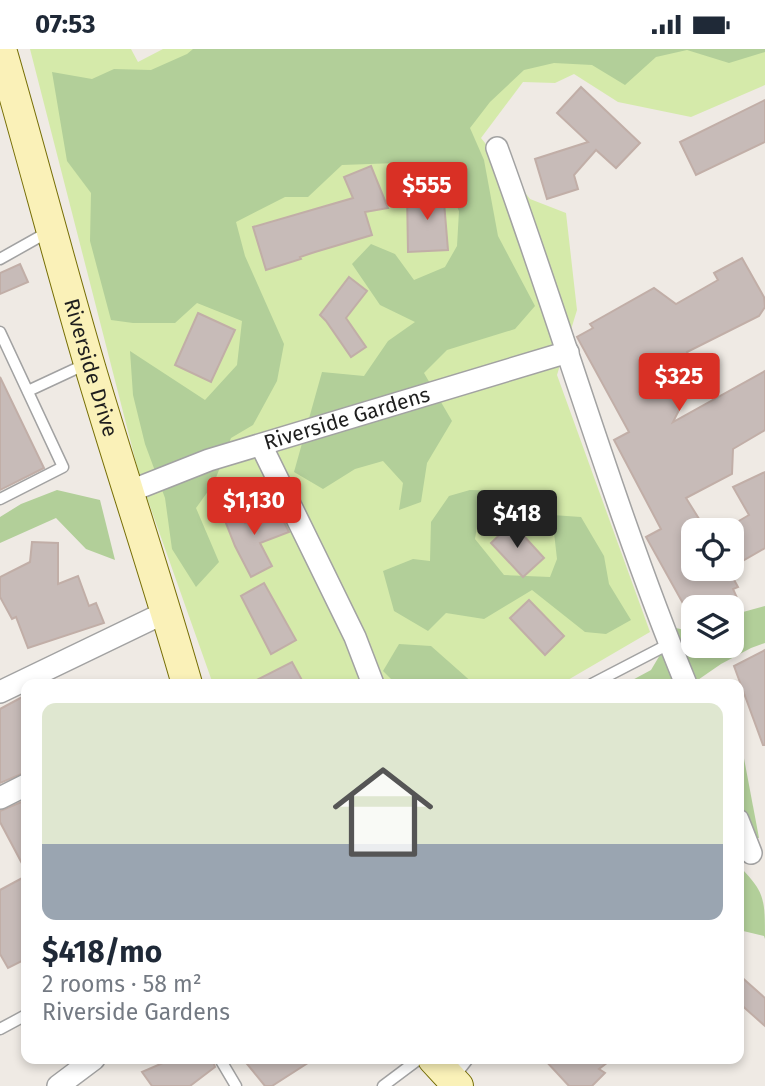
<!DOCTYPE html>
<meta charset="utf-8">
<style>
:root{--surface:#fff;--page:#f2f2f3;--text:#1f2937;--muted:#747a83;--accent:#d93025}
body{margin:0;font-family:"Fira Sans",sans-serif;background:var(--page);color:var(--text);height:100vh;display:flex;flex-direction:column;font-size:26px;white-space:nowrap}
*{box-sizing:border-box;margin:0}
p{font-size:23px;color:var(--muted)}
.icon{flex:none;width:38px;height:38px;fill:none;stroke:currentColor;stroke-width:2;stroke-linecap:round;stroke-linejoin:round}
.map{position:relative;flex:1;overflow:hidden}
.side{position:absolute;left:21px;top:630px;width:723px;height:385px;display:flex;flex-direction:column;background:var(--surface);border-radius:14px;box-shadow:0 4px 10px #0003}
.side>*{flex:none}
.fabs{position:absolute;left:681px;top:469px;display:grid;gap:14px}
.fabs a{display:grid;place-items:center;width:63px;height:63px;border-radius:14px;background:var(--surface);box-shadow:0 4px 10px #0003;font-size:35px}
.price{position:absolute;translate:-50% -60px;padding:0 16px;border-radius:7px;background:var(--accent);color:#fff;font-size:23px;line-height:46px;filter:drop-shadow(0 2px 4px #0008)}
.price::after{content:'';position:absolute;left:50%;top:42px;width:21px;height:16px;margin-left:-10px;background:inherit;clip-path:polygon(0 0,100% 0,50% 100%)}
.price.active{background:#222;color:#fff}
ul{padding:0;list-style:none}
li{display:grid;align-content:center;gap:14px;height:371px;padding:0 21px}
li span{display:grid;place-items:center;height:217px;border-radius:14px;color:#555}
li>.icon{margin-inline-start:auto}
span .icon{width:126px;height:126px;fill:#fffc;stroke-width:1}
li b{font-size:30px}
.status{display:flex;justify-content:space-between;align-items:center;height:49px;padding:0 35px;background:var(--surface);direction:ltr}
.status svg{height:19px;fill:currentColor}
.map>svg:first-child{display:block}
.grass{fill:#d5eaaa}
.forest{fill:#b2cf99}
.building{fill:#c7bbb8;stroke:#c1aea7;stroke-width:2}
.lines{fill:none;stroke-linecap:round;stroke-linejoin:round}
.lane-casing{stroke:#a2a2a2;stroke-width:13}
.street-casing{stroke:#a2a2a2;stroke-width:24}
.secondary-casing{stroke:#766e05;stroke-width:32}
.lane{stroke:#fff;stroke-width:10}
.street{stroke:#fff;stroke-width:21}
.secondary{stroke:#faf1b8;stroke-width:30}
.labels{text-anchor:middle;stroke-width:5;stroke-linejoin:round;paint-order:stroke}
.street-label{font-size:21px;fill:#1e1e1e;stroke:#fff}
</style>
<div class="status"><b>07:53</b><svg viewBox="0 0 49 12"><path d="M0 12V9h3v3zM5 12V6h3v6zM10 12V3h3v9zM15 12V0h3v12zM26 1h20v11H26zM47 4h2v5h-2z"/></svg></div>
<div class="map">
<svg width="765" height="1037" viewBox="0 0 765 1037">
<rect width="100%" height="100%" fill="#efeae4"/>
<polygon class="grass" points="30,0 131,0 138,13 163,0 765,0 765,36 691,68 618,53 574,25 555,34 523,33 481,89 530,150 566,164 577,261 557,326 650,583 561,635 213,635 140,429"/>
<g class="forest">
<polygon points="193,0 765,0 765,3 729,14 687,1 656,8 625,36 592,16 554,14 524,21 490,53 470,79 484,111 498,187 535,257 515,280 447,301 424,324 452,372 427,414 421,453 399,461 403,434 383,412 355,420 323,440 294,423 322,323 364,327 388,292 415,273 380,256 352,215 371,195 395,205 414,231 445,218 457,197 459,162 438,119 397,114 342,116 308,148 285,148 236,173 245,207 284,295 277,332 253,376 231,389 214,434 196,459 219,513 196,538 172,500 165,449 145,395 133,346 130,302 205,351 237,316 242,272 197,254 175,274 133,274 111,271 90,192 91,144 67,112 52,23 92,30 114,20 151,21 187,5"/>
<polygon points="57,441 100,451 115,511 86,500 56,469 0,494 0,468 21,455"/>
<polygon points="470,441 514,442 518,459 478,471 475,490 504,526 550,528 557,510 552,466 581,468 604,507 609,535 631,571 606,585 585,583 532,541 484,570 446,564 428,582 394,562 383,522 413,510 430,512 431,473 449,447"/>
<polygon points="765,557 765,594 751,599 721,615 692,635 625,635 651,621 676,579 693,583 693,597 732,597 732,566"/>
<polygon points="399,595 431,597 474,635 396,635 383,622"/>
<polygon points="738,697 743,704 759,789 739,790"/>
<path d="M 738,816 C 765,843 765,849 765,890 L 764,887 L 739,881 Z"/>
</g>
<g class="building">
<polygon points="581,38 640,94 616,119 596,101 574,126 578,140 547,150 535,110 588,93 557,64"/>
<polygon points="765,51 765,93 696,126 680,93"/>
<polygon points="371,117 388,159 365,163 372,186 315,203 300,208 301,210 266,221 253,178 353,149 344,128"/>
<polygon points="443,141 448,201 408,203 407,143"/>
<polygon points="742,209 764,248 765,258 759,267 687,303 698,323 673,373 765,322 765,381 733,400 732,425 686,449 706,481 693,481 693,520 728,520 738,538 733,540 738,551 725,558 685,558 646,488 661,480 614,391 629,383 577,288 593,279 590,275 654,239 676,255 718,231 714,224"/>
<polygon points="20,215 28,233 0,245 0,224"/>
<polygon points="349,228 367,242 346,269 366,298 351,308 326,272 320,266"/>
<polygon points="198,264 235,281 211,333 175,316"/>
<polygon points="0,328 44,419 0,441"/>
<polygon points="765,423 765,499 732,518 732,476 749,466 733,438"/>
<polygon points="239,458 245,474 278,461 289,483 260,494 272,517 251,528 235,497 222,464"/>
<polygon points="512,474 544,509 523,528 491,494"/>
<polygon points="32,493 58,494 58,535 78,527 89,557 96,554 104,574 28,599 16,568 12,570 0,548 0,528 30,513"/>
<polygon points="264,534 296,591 271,605 241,547"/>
<polygon points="529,551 564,587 545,606 510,569"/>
<polygon points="765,601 765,696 763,696 734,617"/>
<polygon points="292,613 304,635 249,635"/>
<polygon points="26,646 26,723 0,734 0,660"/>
<polygon points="26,751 26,822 0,773 0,762"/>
<polygon points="26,827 26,910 8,919 0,905 0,841"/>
<polygon points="738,925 765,949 765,977 738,953"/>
<polygon points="172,1010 212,1010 215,1018 190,1037 152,1037 142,1023"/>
<polygon points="243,1010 314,1010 272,1037 265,1037"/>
<polygon points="544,1010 612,1010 599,1020 605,1024 592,1037 569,1037"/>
</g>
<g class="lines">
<g class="lane-casing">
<g id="lane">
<polyline points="0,210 48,183"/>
<polyline points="0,283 63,418 0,450"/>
<polyline points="28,342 86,315"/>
<polyline points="592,635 669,595"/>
<polyline points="0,980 26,966"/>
<polyline points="220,1010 236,1037"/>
<polyline points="454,1028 468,1010"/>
<polyline points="383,1037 419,1010"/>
</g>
</g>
<g class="street-casing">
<g id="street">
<path d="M 497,99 C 562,277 614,460 686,635"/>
<polyline points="261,396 355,588 373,635"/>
<path id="s1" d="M 128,443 L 209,411 L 568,303"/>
<polyline points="0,643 166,563"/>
<polyline points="0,749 26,736"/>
<polyline points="738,771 751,804"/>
<polyline points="58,1037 94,1010"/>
</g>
</g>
<g class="secondary-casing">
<g id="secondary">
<path id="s2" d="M 1,0 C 31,104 58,208 88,311 C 120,420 156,526 187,635"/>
<polyline points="433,1010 458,1037"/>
</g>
</g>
<use href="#lane" class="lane"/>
<use href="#street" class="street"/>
<use href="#secondary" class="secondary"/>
</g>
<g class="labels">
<g class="street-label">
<text dy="7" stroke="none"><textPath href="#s2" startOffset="331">Riverside Drive</textPath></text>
<text dy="7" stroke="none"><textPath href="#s1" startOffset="231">Riverside Gardens</textPath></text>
</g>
</g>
</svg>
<div class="fabs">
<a><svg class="icon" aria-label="locate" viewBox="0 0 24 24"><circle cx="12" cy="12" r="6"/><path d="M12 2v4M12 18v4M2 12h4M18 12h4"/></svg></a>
<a><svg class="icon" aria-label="layers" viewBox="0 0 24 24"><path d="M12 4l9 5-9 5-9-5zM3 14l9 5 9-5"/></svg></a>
</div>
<b class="price" style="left:427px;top:173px">$555</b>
<b class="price" style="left:679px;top:364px">$325</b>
<b class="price" style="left:254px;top:488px">$1,130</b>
<b class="price active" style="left:517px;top:501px">$418</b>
<section class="side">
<ul>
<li><span style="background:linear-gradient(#dfe7d0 65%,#9aa5b1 0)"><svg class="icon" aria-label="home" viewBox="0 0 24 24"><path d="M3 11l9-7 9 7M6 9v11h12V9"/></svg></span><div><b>$418/mo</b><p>2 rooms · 58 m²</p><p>Riverside Gardens</p></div></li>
</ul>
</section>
</div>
